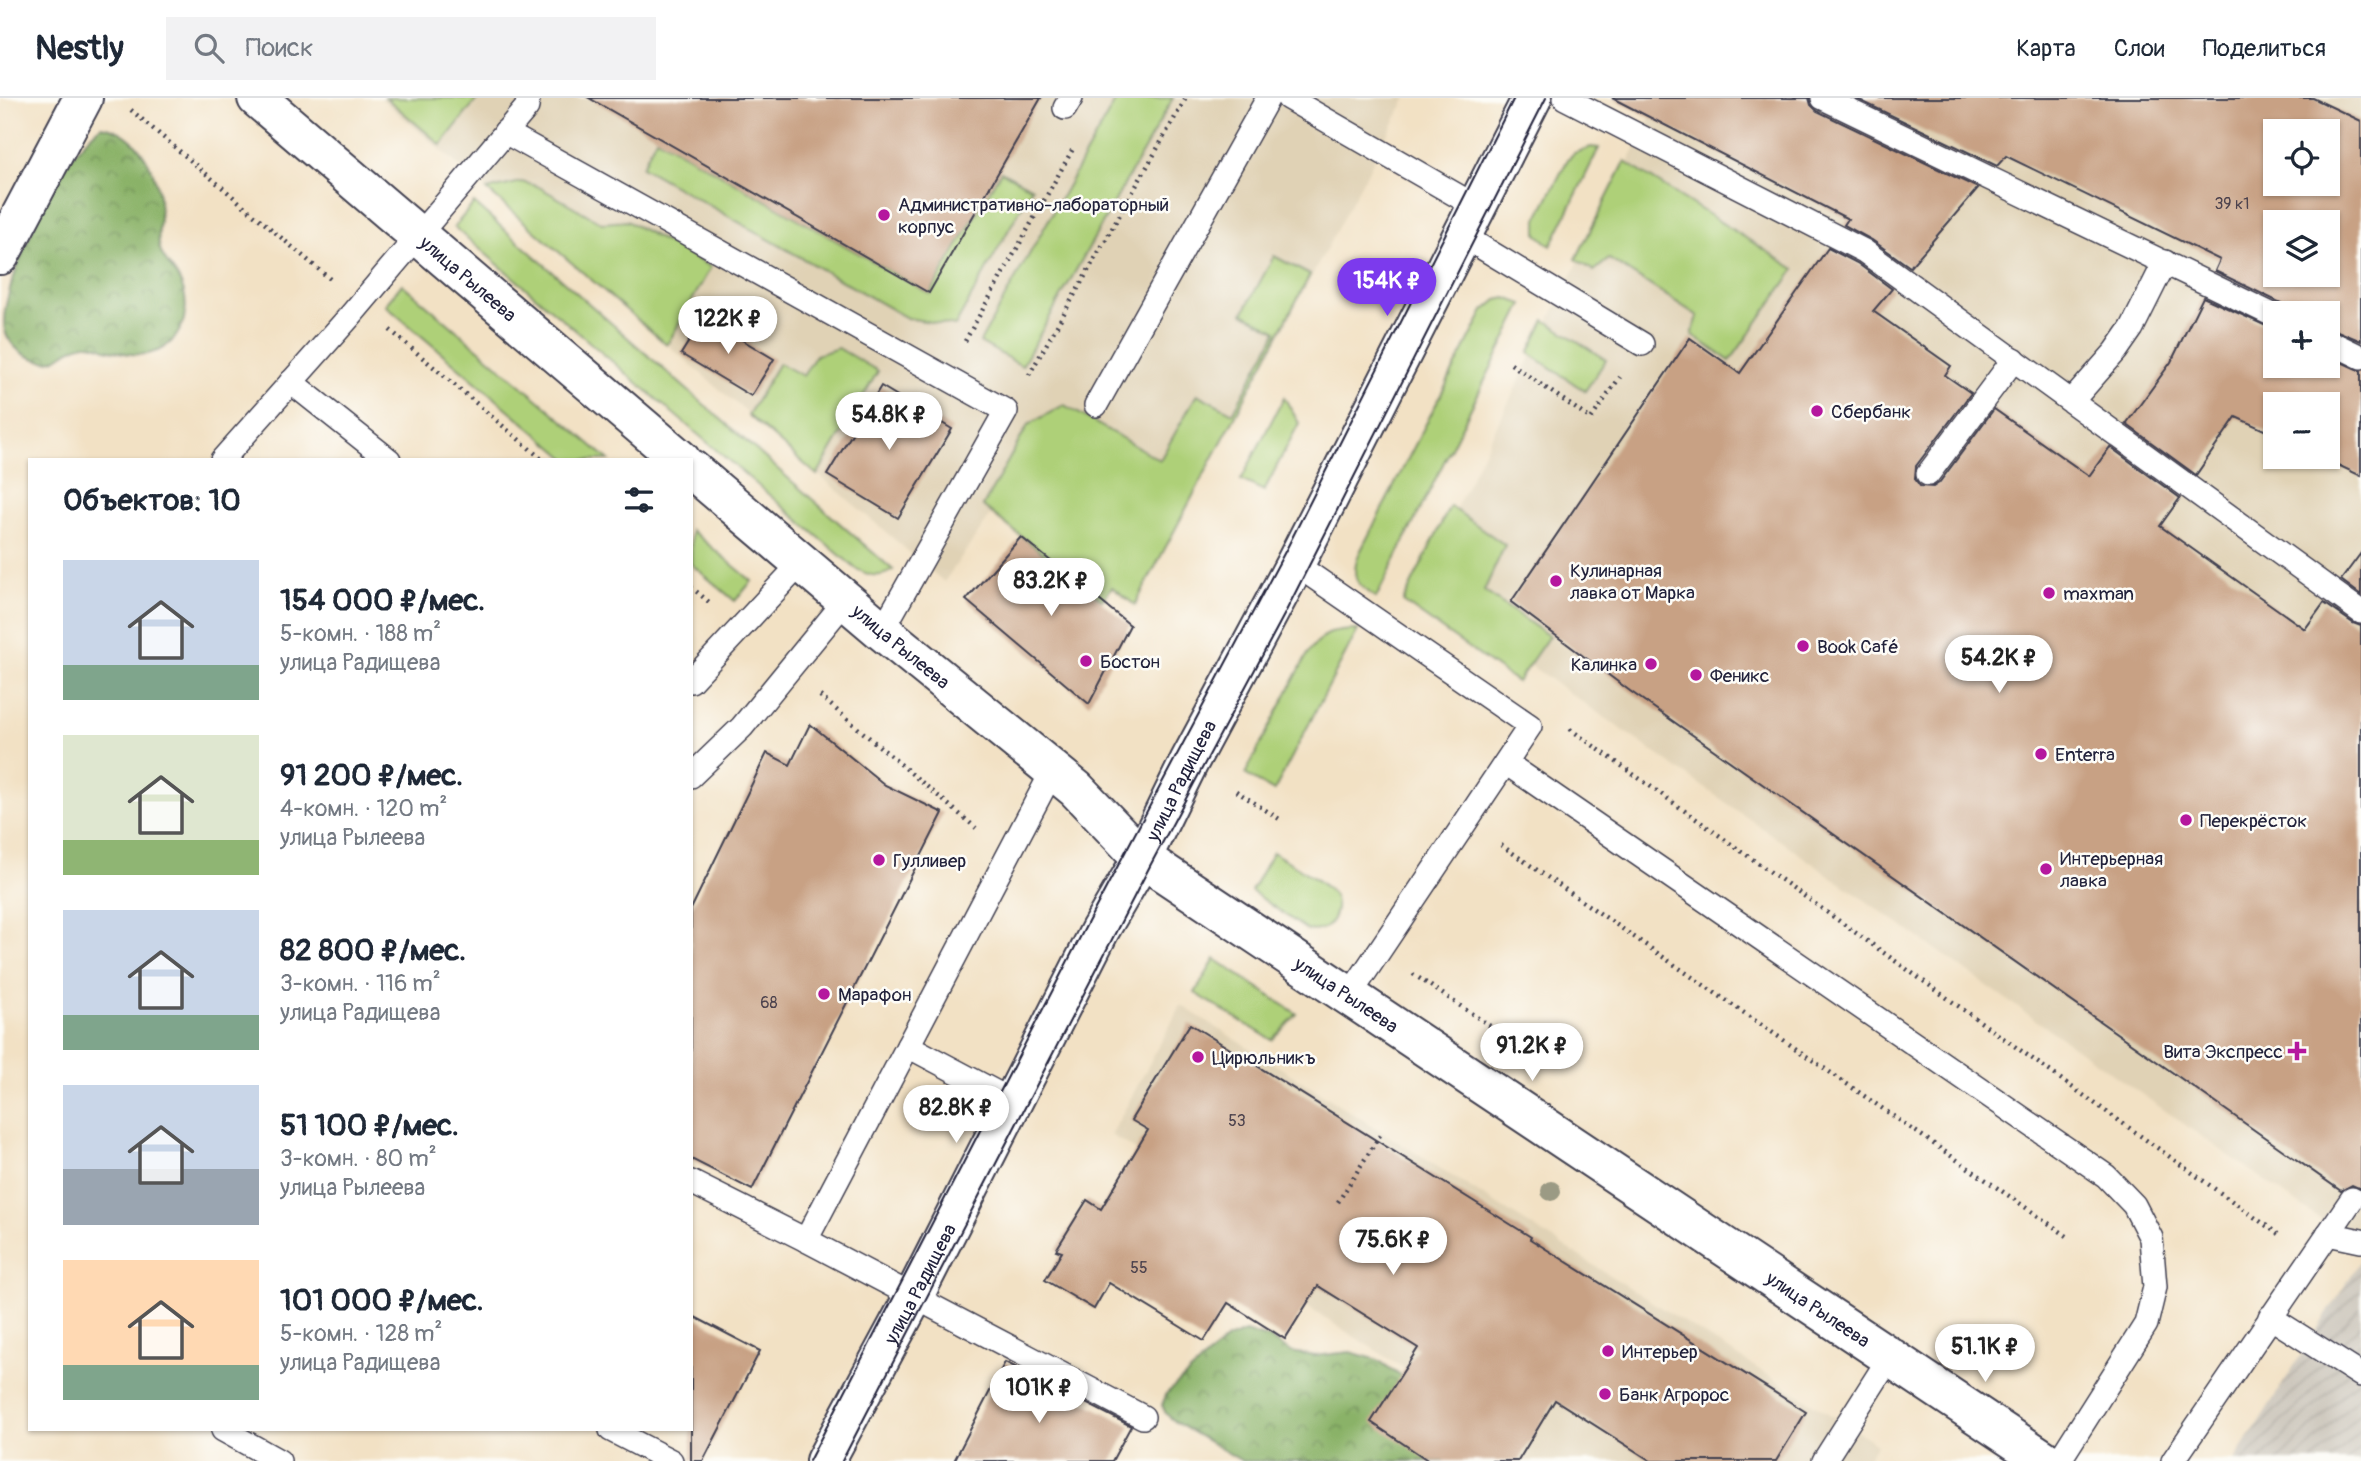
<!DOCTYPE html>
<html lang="ru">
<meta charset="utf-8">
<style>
:root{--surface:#fff;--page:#f2f2f3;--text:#1f2937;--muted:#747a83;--line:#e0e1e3;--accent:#7c3aed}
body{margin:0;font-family:Pangolin,sans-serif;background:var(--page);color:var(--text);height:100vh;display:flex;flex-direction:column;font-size:26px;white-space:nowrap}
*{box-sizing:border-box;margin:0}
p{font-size:23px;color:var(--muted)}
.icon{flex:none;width:38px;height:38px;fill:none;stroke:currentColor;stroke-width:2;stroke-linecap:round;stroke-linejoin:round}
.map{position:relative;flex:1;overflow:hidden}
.sheet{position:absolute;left:28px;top:360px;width:665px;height:973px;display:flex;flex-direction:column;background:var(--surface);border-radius:0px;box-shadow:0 2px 5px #0004}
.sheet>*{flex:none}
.controls{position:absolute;left:2263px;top:21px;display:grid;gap:14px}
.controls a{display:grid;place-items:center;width:77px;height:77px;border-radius:0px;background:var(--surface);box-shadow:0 2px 5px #0004;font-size:35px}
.price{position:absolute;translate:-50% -60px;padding:0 16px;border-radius:24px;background:#fff;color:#222;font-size:23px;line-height:46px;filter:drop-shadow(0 2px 4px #0008)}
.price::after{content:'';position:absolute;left:50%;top:42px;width:21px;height:16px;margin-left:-10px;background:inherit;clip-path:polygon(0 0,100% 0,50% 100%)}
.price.current{background:var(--accent);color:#fff}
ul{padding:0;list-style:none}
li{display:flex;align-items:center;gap:21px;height:175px;padding:0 35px}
li span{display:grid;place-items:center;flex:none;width:196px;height:140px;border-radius:0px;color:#555}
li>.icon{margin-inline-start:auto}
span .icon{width:84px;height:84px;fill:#fffc;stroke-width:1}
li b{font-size:30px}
h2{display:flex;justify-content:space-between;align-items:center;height:84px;padding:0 35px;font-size:30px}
header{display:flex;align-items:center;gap:42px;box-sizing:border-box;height:98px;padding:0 35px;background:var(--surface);border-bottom:2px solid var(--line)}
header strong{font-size:33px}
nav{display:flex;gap:38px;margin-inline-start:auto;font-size:24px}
.search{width:490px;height:63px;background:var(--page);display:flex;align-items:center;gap:18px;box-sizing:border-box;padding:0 24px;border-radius:0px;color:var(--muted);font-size:26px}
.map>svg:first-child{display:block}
.built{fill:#e0d2b5;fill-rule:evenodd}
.industrial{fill:url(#industrial-furrows)}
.green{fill:#aed078;stroke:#68795a;stroke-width:2}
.forest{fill:url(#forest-crowns);stroke:#566a52;stroke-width:2}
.building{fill:#c8a184;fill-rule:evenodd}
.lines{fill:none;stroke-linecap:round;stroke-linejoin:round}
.service-casing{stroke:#413f50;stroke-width:26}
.minor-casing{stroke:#413f50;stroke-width:42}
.tertiary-casing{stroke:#413f50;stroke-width:42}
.path{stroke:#413f50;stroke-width:4.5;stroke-dasharray:2 5;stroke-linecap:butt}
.service{stroke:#fff;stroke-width:23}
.minor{stroke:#fff;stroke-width:38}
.tertiary{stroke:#fff;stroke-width:38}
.tram{stroke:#22223b;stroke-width:2}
.tree{fill:#9b9a84}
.poi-dot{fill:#b5179e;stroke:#fdfcf7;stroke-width:2.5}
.labels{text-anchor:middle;stroke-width:5;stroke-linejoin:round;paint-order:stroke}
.number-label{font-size:16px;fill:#4c424d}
.poi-label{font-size:19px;fill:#22223b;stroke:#fdfcf7;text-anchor:start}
.street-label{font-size:19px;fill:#22223b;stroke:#fdfcf7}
</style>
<header>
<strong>Nestly</strong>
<div class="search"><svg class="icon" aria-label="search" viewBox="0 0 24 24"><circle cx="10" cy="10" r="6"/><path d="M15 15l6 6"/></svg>Поиск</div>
<nav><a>Карта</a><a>Слои</a><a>Поделиться</a></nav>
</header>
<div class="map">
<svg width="2361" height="1363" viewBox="0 0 2361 1363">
<defs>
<pattern id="industrial-furrows" width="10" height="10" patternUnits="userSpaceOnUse" patternTransform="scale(1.75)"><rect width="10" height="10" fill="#c9c3b8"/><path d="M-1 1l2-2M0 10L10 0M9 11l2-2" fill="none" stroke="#aca79f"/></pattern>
<pattern id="forest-crowns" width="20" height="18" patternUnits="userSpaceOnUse" patternTransform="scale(1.75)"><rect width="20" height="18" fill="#8ab268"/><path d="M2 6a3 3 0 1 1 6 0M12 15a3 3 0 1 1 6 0" fill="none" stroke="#709057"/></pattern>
</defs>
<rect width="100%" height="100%" fill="#fdfcf7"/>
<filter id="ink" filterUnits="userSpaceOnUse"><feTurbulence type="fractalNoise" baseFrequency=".0143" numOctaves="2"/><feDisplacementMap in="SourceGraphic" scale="14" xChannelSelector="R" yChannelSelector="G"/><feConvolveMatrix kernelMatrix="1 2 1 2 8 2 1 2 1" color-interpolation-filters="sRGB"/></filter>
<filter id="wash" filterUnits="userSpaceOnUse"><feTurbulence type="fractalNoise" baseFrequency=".00686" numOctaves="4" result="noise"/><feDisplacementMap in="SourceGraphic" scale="28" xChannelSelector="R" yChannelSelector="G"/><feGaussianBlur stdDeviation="1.57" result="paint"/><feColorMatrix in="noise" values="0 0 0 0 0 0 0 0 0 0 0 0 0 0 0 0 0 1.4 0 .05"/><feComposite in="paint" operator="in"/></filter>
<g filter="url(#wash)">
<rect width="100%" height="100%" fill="#f2e1c4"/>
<g class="built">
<polygon points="380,0 1407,0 1135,509 1112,491 1101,504 991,417 944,484"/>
<path d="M 1660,0 L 2361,0 L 2361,1150 L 1417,488 ZM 2275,33 L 2328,33 L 2328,86 L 2275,86 ZM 2275,124 L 2328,124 L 2328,177 L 2275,177 ZM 2275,215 L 2328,215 L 2328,268 L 2275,268 ZM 2275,306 L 2328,306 L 2328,359 L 2275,359 Z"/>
<polygon points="1181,907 1877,1346 1866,1363 1427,1363 1462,1307 1285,1195 1307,1159 1111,1037"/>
</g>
<polygon class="industrial" points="2361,1162 2361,1363 2234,1363"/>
<g class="green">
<polygon points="386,0 478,0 441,47"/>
<polygon points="1117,0 1173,0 1022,268 980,244"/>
<polygon points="656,40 930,196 1001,73 1032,90 955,228 907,220 642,69"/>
<polygon points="1591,49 1599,50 1551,148 1537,136 1537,121 1568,61 1574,55"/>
<polygon points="1625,64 1795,171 1730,263 1692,237 1698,218 1609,161 1594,173 1576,161"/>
<polygon points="521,84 537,88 602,125 627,123 711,169 667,247 487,92"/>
<path d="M 474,105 L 893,472 C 879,481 869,478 855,470 L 454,129 Z"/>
<polygon points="1274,158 1310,177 1135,507 1112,489 1102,502 983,408 1028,327 1064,307 1160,362 1197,296 1233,315 1277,233 1243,215"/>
<polygon points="402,186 609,362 568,362 385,207"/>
<path d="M 1506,200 L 1523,206 L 1376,500 C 1356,486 1350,480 1359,456 L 1484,213 L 1497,202 Z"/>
<polygon points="1545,222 1606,262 1585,293 1529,255"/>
<polygon points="838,250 878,273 817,377 748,317 779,265 803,278 816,257"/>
<polygon points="1284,299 1299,325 1264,393 1241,382"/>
<polygon points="1450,408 1505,447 1484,493 1549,538 1517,584 1403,504"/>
<polygon points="691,432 752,483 735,503 691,466"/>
<path d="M 1358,532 L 1274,693 L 1245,676 L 1308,555 C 1324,533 1332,533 1358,532 Z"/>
<path d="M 1273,754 C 1285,762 1329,787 1334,798 C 1338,806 1336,817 1331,824 C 1324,833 1316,834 1307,832 L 1251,793 Z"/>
<polygon points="1215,861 1297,916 1272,942 1195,895"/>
</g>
<g class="forest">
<path d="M 101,28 C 141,33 161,80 160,117 C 160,130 156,141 161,154 C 165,164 173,171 178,180 C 190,200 188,227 171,244 C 153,262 129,257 106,251 C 100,249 92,245 86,246 C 77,247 69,252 62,257 C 50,266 41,264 28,258 C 16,253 4,239 4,225 C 3,190 46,97 66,67 C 76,53 87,39 101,28 Z"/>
<polygon points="1245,1234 1269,1240 1291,1254 1315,1258 1350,1254 1378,1262 1399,1277 1426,1303 1443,1363 1242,1363 1177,1325 1166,1316 1162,1307 1167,1295 1227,1241"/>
</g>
<g id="blocks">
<g class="building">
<polygon points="589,0 1041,0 929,195"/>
<polygon points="1612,0 1809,0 1811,7 1817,13 1978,90 1910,169 1872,142 1844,127 1848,121"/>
<path d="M 1855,0 L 2313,0 L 2361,23 L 2361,243 L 2328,229 L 2328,215 L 2288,215 L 2281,205 L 2215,173 L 2220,162 L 2006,58 L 1997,68 ZM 2275,33 L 2328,33 L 2328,86 L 2275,86 ZM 2275,124 L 2328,124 L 2328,177 L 2275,177 Z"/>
<polygon points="1828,150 1857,165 1892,191 1873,213 1951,268 1945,277 1971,295 1916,368 1915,381 1920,388 1933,389 1939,385 1994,311 2089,378 2110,349 2180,400 2160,428 2305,531 2324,505 2353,525 2361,528 2361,1091 2352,1087 2341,1093 1630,593 1511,504 1690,240 1740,275"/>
<polygon points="2203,199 2275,232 2275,268 2328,268 2328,258 2361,273 2361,378 2321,359 2328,359 2328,306 2275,306 2275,337 2236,319 2196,377 2126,326 2171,264"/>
<polygon points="704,219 774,261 751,298 681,256"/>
<polygon points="881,288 952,331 898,420 827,377"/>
<polygon points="1021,439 1130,527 1089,606 966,502"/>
<polygon points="2361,455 2361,497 2341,482"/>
<polygon points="810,626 885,687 943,715 752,1092 691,1061 691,811 767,655 790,667"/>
<polygon points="1190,926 1531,1139 1530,1141 1806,1314 1776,1363 1651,1363 1555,1302 1518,1363 1429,1363 1371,1324 1418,1250 1318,1188 1285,1241 1228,1205 1204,1243 1109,1185 1094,1211 1045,1182 1062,1154 1056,1152 1087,1102 1101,1111 1148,1032 1131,1022"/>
<polygon points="691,1217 760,1253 703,1363 691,1363"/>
<polygon points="1005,1264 1131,1328 1112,1363 954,1363"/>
</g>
</g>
</g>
<g filter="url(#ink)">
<use href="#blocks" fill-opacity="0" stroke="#413f50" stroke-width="2"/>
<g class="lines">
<g class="service-casing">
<g id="service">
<polyline points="1288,0 1477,109"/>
<polyline points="1565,0 1864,153 2361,514"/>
<polyline points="1823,0 2275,218"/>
<polyline points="1065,10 1071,0"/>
<polyline points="505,34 1006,313 882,533"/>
<polyline points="1463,138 1642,246"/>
<polyline points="2328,243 2361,259"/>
<polyline points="291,284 389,362"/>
<polyline points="2072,303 2116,253 2132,230 2165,164"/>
<polyline points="1096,307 1268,0"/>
<polyline points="222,362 351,217 527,9 528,0"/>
<polyline points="1928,376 2014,261"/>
<polyline points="1295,466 1530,628 1349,898"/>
<polyline points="691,583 801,465"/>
<polyline points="1506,665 2106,1078 2134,1107 2151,1140 2155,1189 2146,1226 2059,1363"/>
<polyline points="1053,672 806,1142 1143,1319"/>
<polyline points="691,678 742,629 846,502"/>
<polyline points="908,948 1012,1003"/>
<polyline points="691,1084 806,1142"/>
<polyline points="2328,1136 2361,1143"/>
<polyline points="2270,1219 2361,1277"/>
<polyline points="223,1332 279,1363"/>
<polyline points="611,1332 671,1363"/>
<polyline points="1824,1363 1890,1259"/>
<polyline points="2173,1363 2352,1101"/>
</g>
</g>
<g class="minor-casing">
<g id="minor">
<path id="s1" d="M 257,0 L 681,362"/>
<polyline points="0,157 83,0"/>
<path id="s2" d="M 691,371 L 882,533 L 1076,691 L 1142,760 L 2046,1363"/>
</g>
</g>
<g class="tertiary-casing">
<g id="tertiary">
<path id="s3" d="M 825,1363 L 914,1198 L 1100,832 L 1142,760 L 1189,664 L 1295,466 L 1532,0"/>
</g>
</g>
<g class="path">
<polyline points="131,12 330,181"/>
<polyline points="390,232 543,362"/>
<polyline points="965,243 1074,49"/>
<polyline points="1511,266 1591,321 1620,279"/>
<polyline points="1029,277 1186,0"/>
<polyline points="691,489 709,504"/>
<polyline points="820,598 976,730"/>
<polyline points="1570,631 2278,1136"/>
<polyline points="1236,693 1281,722"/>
<polyline points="1501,747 2067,1138"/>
<polyline points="1413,876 1533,957"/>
<polyline points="1338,1104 1382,1034"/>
</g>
<use href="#service" class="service"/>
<use href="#minor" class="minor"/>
<use href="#tertiary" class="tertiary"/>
<g class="tram">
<polyline points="809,1363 1088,824 1288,448 1514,0"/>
<polyline points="842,1363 1151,766 1284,517 1546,0"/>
</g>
</g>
<circle class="tree" cx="1551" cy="1093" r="10"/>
</g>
<g class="poi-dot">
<circle cx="884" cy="117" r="7"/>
<circle cx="1817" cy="313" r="7"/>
<circle cx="1556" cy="483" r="7"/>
<circle cx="2049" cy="495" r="7"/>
<circle cx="1803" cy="548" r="7"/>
<circle cx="1086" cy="563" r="7"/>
<circle cx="1651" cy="566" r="7"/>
<circle cx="1696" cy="577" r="7"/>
<circle cx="2041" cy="656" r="7"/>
<circle cx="2186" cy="722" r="7"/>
<circle cx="879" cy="762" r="7"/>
<circle cx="2046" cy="771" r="7"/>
<circle cx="824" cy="896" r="7"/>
<path d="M2293.5 942.5h7v7h7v7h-7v7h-7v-7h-7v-7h7z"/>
<circle cx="1198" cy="959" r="7"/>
<circle cx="1608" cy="1253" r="7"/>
<circle cx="1605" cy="1296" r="7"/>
</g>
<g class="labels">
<g class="number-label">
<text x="2232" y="111">39 к1</text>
<text x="769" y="910">68</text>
<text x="1237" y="1028">53</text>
<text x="1139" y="1175">55</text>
</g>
<g class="poi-label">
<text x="898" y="113">Административно-лабораторный<tspan x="898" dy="22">корпус</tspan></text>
<text x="1831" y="320">Сбербанк</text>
<text x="1570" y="479">Кулинарная<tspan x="1570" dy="22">лавка от Марка</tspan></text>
<text x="2063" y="502">maxman</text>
<text x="1817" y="555">Book Café</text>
<text x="1100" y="570">Бостон</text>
<text x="1637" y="573" text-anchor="end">Калинка</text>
<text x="1710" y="584">Феникс</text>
<text x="2055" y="663">Enterra</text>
<text x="2200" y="729">Перекрёсток</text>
<text x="2060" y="767">Интерьерная<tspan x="2060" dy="22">лавка</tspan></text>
<text x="893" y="769">Гулливер</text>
<text x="838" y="903">Марафон</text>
<text x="2283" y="960" text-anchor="end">Вита Экспресс</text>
<text x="1212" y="966">Цирюльникъ</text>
<text x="1622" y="1260">Интерьер</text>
<text x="1619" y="1303">Банк Агророс</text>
</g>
<g class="street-label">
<text dy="7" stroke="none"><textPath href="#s1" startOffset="278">улица Рылеева</textPath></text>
<text dy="7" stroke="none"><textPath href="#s2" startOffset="275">улица Рылеева</textPath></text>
<text dy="7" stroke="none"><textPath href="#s3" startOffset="768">улица Радищева</textPath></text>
<text dy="7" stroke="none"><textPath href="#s2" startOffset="842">улица Рылеева</textPath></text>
<text dy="7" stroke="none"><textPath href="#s3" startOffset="201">улица Радищева</textPath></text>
<text dy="7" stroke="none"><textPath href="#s2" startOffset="1409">улица Рылеева</textPath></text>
</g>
</g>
</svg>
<div class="controls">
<a><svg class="icon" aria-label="locate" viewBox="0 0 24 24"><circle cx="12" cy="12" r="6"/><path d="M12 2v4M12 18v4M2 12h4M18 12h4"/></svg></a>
<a><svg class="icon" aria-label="layers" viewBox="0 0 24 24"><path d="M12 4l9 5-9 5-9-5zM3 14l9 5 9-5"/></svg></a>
<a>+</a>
<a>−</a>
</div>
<b class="price current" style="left:1387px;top:220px">154K ₽</b>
<b class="price" style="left:728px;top:258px">122K ₽</b>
<b class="price" style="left:889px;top:354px">54.8K ₽</b>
<b class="price" style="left:1051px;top:520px">83.2K ₽</b>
<b class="price" style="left:1999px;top:597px">54.2K ₽</b>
<b class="price" style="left:1532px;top:985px">91.2K ₽</b>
<b class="price" style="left:956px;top:1047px">82.8K ₽</b>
<b class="price" style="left:1393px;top:1179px">75.6K ₽</b>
<b class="price" style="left:1985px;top:1286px">51.1K ₽</b>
<b class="price" style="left:1039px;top:1327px">101K ₽</b>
<section class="sheet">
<h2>Объектов: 10<svg class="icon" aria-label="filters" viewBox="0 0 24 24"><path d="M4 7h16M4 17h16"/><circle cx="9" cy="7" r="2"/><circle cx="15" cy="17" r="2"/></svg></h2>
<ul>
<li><span style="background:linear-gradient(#c9d6e8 75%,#7fa58c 0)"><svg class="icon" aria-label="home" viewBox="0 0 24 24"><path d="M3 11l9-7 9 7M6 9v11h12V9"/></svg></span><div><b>154 000 ₽/мес.</b><p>5-комн. · 188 m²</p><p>улица Радищева</p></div></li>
<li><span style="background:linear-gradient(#dfe7d0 75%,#8fb573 0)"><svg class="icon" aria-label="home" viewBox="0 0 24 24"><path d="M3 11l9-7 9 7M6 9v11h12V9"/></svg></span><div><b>91 200 ₽/мес.</b><p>4-комн. · 120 m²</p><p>улица Рылеева</p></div></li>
<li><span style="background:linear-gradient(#c9d6e8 75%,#7fa58c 0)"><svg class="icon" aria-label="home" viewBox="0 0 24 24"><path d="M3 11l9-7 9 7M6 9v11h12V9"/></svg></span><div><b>82 800 ₽/мес.</b><p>3-комн. · 116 m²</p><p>улица Радищева</p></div></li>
<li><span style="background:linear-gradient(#c9d6e8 60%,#9aa5b1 0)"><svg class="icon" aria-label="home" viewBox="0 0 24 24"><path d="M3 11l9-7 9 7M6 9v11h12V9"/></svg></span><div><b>51 100 ₽/мес.</b><p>3-комн. · 80 m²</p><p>улица Рылеева</p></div></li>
<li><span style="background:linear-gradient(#ffd9b3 75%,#7fa58c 0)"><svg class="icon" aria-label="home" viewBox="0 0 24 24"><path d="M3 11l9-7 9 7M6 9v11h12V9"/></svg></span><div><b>101 000 ₽/мес.</b><p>5-комн. · 128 m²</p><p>улица Радищева</p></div></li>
</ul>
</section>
</div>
